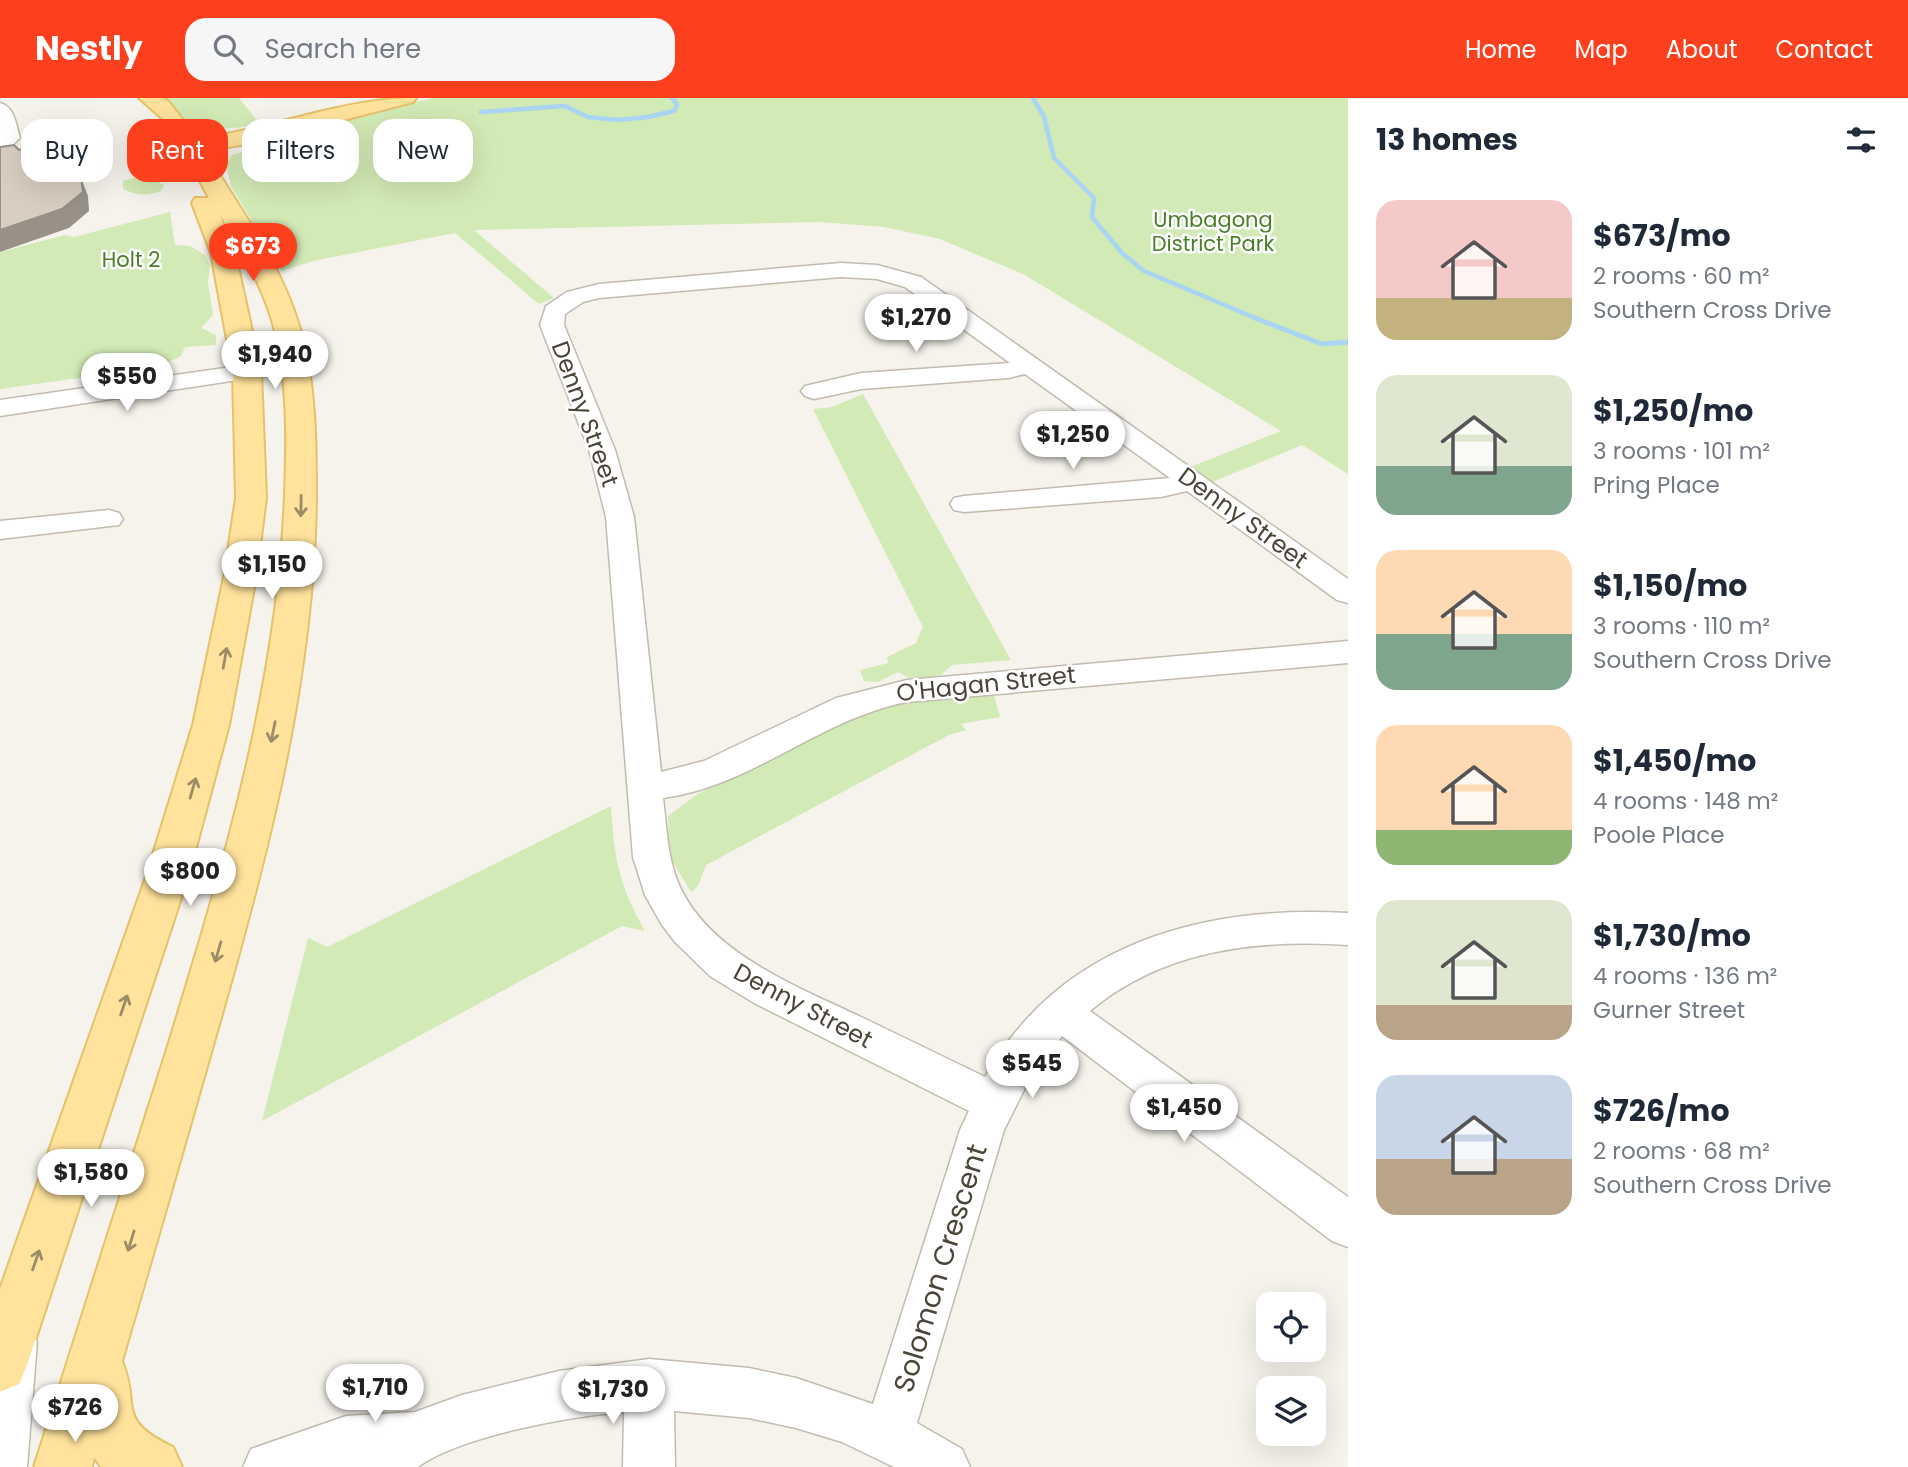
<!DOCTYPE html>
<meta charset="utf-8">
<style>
:root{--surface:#fff;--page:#f6f6f7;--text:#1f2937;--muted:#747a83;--accent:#fc3f1d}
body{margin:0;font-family:Poppins,sans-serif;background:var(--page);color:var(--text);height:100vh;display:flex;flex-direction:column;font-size:26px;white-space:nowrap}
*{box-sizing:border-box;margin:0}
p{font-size:23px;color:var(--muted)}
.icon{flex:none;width:38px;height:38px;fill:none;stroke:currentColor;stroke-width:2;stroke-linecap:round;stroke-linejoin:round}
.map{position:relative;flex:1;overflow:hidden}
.panel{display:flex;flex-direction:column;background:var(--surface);width:560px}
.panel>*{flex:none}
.guide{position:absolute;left:21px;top:21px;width:665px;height:63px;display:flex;gap:14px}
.controls{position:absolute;left:1256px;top:1194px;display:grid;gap:14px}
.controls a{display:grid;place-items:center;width:70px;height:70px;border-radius:14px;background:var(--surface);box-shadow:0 7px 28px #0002;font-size:35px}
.price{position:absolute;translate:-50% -60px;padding:0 16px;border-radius:24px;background:#fff;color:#222;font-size:23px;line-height:46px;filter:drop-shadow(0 2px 4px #0008)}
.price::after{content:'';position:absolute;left:50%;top:42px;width:21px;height:16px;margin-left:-10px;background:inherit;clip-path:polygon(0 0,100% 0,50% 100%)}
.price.selected{background:var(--accent);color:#fff}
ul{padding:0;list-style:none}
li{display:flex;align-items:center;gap:21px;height:175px;padding:0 28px}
li span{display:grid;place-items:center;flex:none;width:196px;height:140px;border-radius:21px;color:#555}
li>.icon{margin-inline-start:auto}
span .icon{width:84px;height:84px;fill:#fffc;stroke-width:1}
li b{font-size:30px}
h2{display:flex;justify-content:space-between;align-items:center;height:84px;padding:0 28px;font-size:30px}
.pill{padding:0 24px;border-radius:21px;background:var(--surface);box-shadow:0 7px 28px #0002;font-size:24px;line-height:63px}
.pill.selected{background:var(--accent);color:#fff}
header{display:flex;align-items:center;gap:42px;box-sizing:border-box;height:98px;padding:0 35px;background:var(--accent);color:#fff}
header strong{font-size:33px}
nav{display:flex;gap:38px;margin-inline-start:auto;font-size:24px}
.search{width:490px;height:63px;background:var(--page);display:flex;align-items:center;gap:18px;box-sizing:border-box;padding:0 24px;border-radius:21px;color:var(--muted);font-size:26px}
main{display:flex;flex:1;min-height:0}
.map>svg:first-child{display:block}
.green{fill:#d2eab5}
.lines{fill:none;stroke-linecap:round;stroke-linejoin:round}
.stream-far1{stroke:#a9d4f2;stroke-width:4.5}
.stream{stroke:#a9d4f2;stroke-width:5}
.minor-casing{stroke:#c2bbae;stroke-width:3}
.major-casing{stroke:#e6c16a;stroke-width:4}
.minor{fill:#fff;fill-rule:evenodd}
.major{fill:#ffe39c;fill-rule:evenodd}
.shaded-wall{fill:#979187}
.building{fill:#d8cfc1;stroke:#979187;stroke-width:2}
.oneway{stroke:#9c8c66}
.labels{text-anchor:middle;stroke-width:5;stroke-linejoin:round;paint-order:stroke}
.far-park-label{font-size:21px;fill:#4a7f2a;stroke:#fff}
.street-label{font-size:24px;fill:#4b4439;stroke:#fff}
.near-street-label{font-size:28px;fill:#4b4439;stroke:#fff}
</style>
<header>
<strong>Nestly</strong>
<div class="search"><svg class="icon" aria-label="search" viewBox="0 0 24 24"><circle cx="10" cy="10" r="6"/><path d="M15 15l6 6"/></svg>Search here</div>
<nav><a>Home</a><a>Map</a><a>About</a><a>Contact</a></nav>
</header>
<main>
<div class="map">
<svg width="1348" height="1369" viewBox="0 0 1348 1369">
<rect width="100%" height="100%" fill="#f6f3ec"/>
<g class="green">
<path d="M 161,0 L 239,0 L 260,26 C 218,34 190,34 161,0 Z"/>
<polygon points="434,0 1348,0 1348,376 1302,347 1210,385 1188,370 1281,333 1025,177 940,141 884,129 821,124 474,132 554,200 539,206 455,135 313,163 282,173 258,139 249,118 231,88 226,66 232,57 350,19"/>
<path d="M 146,77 L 164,87 L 161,93 C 146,98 138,98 123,91 L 123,83 Z"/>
<polygon points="170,114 175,147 190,148 205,157 210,167 208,185 213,217 201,230 216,237 216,247 185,249 181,258 158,269 0,291 0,154 65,137 74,139"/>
<polygon points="863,296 1011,562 952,567 941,577 915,583 898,574 878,584 864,583 860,572 888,565 887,559 916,545 923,529 813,311 832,309"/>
<polygon points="987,593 994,597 1000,619 961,626 966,632 949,637 706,767 698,788 691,794 669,758 668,718 696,697 846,621 885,606"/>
<path d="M 611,708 C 614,760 619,787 645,833 L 622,828 L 262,1023 L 308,840 L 327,849 Z"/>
</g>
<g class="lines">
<g class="stream-far1">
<polyline points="1033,0 1044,19 1054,60 1094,100 1092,119 1122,155 1144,173 1260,222"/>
<polyline points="481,14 565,8 588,19 618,22 648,19 674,13 677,6 672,0"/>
</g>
<polyline class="stream" points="1255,220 1322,246 1348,244"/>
<g class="minor-casing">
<g id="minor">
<path d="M 0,5 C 15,9 16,27 20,40 L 7,52 L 0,54 Z"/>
<path d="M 841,165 L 877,167 L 921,179 L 1348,481 L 1348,505 L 1337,502 L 1187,393 L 1161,399 L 964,414 L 954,412 L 950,406 L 954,400 L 964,398 L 1170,380 L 1025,276 L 1008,280 L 861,291 L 814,301 L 805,298 L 801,293 L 805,288 L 861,275 L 1010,265 L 905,189 L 877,181 L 841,179 L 599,200 L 583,204 L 565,216 L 564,227 L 615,352 L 634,419 L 661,674 L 704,663 L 836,600 L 907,582 L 1348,543 L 1348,565 L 907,604 C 819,621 751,689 663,700 C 667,731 667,764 682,793 C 714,857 800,890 861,919 C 903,939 944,959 985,979 C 1060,845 1203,807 1348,815 L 1348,847 C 1256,841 1163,852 1090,913 L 1348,1099 L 1348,1149 L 1332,1143 L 1062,938 L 1029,982 L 1004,1032 L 917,1325 L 962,1351 L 970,1369 L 894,1369 L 842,1344 L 796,1330 L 749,1320 L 674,1313 L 675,1369 L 623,1369 L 624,1314 C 571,1318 460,1338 418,1369 L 243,1369 L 251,1351 L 346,1318 L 415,1314 L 462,1297 L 559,1273 L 649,1261 L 749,1270 L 796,1280 L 873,1306 L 960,1032 L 969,1013 L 754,905 L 710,878 L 675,844 L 662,827 L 645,797 L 633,759 L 606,419 L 589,352 L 540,227 L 546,208 L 567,194 L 599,186 Z"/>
<polygon points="295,260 304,262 307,267 304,272 0,318 0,302"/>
<polygon points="109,412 119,415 123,421 119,427 0,441 0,423"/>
<polygon points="13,1220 30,1227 37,1244 27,1369 0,1369 0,1225"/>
</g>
</g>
<g class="major-casing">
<path id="major" d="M 139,0 L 162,0 L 168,3 L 198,41 C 271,31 344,0 416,0 L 413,4 L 258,44 L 205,53 C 239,110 282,167 300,231 C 316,286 316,344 316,401 C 314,577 270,748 222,916 C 189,1032 156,1147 122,1263 C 141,1309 114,1321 173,1349 L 182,1369 L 101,1369 L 94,1359 L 92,1369 L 34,1369 C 78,1230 123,1090 167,951 C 223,769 278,587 285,396 C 287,342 288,286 275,233 C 264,190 242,153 219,115 L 235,155 L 261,274 L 266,400 L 256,479 L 229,627 L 188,779 L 27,1267 L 19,1286 L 0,1294 L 0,1191 L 146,779 L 193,627 L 224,479 L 236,400 L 233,274 L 211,155 L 192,105 L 195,100 L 209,100 L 185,55 L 162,55 L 159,50 L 162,45 L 178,43 L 164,22 Z"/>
</g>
<use href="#minor" class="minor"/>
<use href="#major" class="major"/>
</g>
<polygon class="shaded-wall" points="81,80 88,98 89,113 69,130 0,154 0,132"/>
<polygon class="building" points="14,47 19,52 24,51 31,70 49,62 69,68 81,80 83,94 62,111 0,132 0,49"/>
<defs><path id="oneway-shaft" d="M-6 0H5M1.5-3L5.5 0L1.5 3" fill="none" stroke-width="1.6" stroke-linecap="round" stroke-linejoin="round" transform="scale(1.75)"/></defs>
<g class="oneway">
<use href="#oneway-shaft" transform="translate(301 408) rotate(91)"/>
<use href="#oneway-shaft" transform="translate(225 560) rotate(-80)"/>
<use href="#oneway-shaft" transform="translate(273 634) rotate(102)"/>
<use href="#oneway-shaft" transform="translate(193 690) rotate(-74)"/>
<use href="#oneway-shaft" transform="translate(218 854) rotate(106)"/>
<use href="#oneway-shaft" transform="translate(124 907) rotate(-71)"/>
<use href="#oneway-shaft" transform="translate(131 1143) rotate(107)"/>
<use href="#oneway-shaft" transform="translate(36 1162) rotate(-71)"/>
</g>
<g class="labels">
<g class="far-park-label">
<text x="1213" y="129">Umbagong<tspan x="1213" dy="24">District Park</tspan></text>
<text x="131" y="169">Holt 2</text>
</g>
<g class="street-label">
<text transform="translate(585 316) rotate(70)" y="8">Denny Street</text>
<text transform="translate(1243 420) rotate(36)" y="8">Denny Street</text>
<text transform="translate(986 586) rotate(-6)" y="8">O'Hagan Street</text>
<text transform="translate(803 908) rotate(28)" y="8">Denny Street</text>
</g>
<g class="near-street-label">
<text transform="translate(940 1170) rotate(-73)" y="10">Solomon Crescent</text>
</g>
</g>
</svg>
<div class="controls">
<a><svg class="icon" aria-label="locate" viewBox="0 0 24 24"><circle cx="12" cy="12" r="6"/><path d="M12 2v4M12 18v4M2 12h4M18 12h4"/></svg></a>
<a><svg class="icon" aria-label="layers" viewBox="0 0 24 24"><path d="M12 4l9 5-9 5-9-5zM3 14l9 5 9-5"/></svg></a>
</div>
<b class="price selected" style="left:253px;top:185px">$673</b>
<b class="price" style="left:916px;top:256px">$1,270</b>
<b class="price" style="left:275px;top:293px">$1,940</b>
<b class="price" style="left:127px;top:315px">$550</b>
<b class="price" style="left:1073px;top:373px">$1,250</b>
<b class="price" style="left:272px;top:503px">$1,150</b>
<b class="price" style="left:190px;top:810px">$800</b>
<b class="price" style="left:1032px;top:1002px">$545</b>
<b class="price" style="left:1184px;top:1046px">$1,450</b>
<b class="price" style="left:91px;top:1111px">$1,580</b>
<b class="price" style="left:375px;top:1326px">$1,710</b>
<b class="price" style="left:613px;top:1328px">$1,730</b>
<b class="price" style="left:75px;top:1346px">$726</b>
<div class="guide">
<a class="pill">Buy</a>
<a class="pill selected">Rent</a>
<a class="pill">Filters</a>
<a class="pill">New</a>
</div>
</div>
<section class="panel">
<h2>13 homes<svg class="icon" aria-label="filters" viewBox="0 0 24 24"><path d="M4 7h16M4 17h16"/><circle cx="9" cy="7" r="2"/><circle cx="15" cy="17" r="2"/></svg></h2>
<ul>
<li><span style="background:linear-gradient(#f6c9c9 70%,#c2b280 0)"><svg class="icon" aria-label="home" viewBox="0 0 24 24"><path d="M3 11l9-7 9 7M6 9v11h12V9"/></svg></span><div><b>$673/mo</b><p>2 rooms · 60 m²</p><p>Southern Cross Drive</p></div></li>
<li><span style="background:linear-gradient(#dfe7d0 65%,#7fa58c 0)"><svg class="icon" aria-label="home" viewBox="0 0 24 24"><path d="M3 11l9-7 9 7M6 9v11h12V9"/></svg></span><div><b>$1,250/mo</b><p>3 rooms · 101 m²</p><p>Pring Place</p></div></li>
<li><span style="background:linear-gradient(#ffd9b3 60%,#7fa58c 0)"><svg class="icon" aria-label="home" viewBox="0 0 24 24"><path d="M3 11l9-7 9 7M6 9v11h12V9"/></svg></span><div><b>$1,150/mo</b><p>3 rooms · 110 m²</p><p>Southern Cross Drive</p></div></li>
<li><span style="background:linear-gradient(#ffd9b3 75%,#8fb573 0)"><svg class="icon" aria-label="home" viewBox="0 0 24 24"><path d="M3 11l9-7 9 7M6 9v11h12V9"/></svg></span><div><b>$1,450/mo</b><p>4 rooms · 148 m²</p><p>Poole Place</p></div></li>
<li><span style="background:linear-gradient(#dfe7d0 75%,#b9a48a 0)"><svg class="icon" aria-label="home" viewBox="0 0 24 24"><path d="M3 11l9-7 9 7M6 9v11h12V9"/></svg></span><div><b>$1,730/mo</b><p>4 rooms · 136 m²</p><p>Gurner Street</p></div></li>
<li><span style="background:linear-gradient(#c9d6e8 60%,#b9a48a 0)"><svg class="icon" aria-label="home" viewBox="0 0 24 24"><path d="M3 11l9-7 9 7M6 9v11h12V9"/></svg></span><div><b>$726/mo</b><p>2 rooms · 68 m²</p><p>Southern Cross Drive</p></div></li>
</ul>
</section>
</main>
